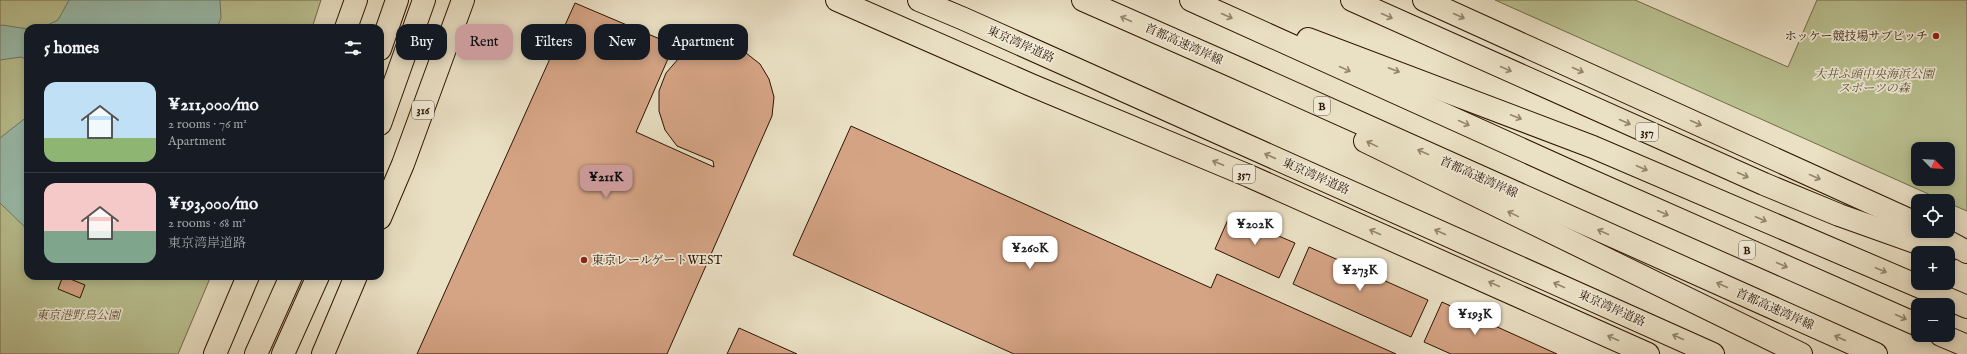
<!DOCTYPE html>
<meta charset="utf-8">
<style>
:root{--surface:#171b24;--page:#242831;--text:#f1f3f6;--muted:#9ea1a6;--line:#363941;--accent:#c59692}
body{margin:0;font-family:"IM FELL English","Noto Serif JP",serif;background:var(--page);color:var(--text);height:100vh;display:flex;flex-direction:column;font-size:15px;white-space:nowrap}
*{box-sizing:border-box;margin:0}
p{font-size:13px;color:var(--muted)}
.icon{flex:none;width:22px;height:22px;fill:none;stroke:currentColor;stroke-width:2;stroke-linecap:round;stroke-linejoin:round}
.map{position:relative;flex:1;overflow:hidden}
.sheet{position:absolute;left:24px;top:24px;width:360px;height:256px;display:flex;flex-direction:column;background:var(--surface);border-radius:12px;box-shadow:0 2px 10px #0003}
.sheet>*{flex:none}
.hud{position:absolute;left:396px;top:24px;width:380px;height:36px;display:flex;gap:8px}
.needle{width:26px;rotate:114deg}
.controls{position:absolute;left:1911px;top:142px;display:grid;gap:8px}
.controls a{display:grid;place-items:center;width:44px;height:44px;border-radius:8px;background:var(--surface);box-shadow:0 2px 10px #0003;font-size:20px}
.price{position:absolute;translate:-50% -34px;padding:0 9px;border-radius:8px;background:#fff;color:#222;font-size:13px;line-height:26px;filter:drop-shadow(0 1px 2px #0008)}
.price::after{content:'';position:absolute;left:50%;top:24px;width:12px;height:9px;margin-left:-6px;background:inherit;clip-path:polygon(0 0,100% 0,50% 100%)}
.price.selected{background:var(--accent);color:#111}
ul{padding:0;list-style:none}
li{display:flex;align-items:center;gap:12px;height:100px;padding:0 20px}
li+li{border-top:1px solid var(--line)}
li span{display:grid;place-items:center;flex:none;width:112px;height:80px;border-radius:12px;color:#555}
li>.icon{margin-inline-start:auto}
span .icon{width:48px;height:48px;fill:#fffc;stroke-width:1}
li b{font-size:17px}
h2{display:flex;justify-content:space-between;align-items:center;height:48px;padding:0 20px;font-size:17px}
.tag{padding:0 14px;border-radius:12px;background:var(--surface);box-shadow:0 2px 10px #0003;font-size:14px;line-height:36px}
.tag.selected{background:var(--accent);color:#111}
.map>svg:first-child{display:block}
.green{fill:#bac191;stroke:#746a48;fill-rule:evenodd}
.water{fill:#99beae;stroke:#6e7a68}
.building{fill:#d5a485;stroke:#2d1400}
.lines{fill:none;stroke-linecap:round;stroke-linejoin:round}
.primary-casing{stroke:#2d1400;stroke-width:24}
.highway-casing{stroke:#2d1400;stroke-width:24}
.primary{stroke:#eae0c4;stroke-width:22}
.highway{stroke:#eae0c4;stroke-width:22}
.oneway{stroke:#95846c}
.poi-dot{fill:#8f2418;stroke:#f1ebd9;stroke-width:1.5}
.labels{text-anchor:middle;stroke-width:3.5;stroke-linejoin:round;paint-order:stroke}
.shield{fill:#f1ebd9;stroke:#685441;stroke-width:1}
.shield-label{font-size:11px;font-weight:bold;fill:#2d1400}
.poi-label{font-size:12px;fill:#2d1400;stroke:#f1ebd9;text-anchor:end}
.street-label{font-size:12px;fill:#2d1400;stroke:#f1ebd9}
.park-label{font-size:12px;font-style:italic;fill:#5e5133;stroke:#f1ebd9}
</style>
<div class="map">
<svg width="1967" height="354" viewBox="0 0 1967 354">
<rect width="100%" height="100%" fill="#eae0c4"/>
<filter id="stains"><feTurbulence type="fractalNoise" baseFrequency=".005" numOctaves="4"/><feColorMatrix values="0 0 0 0 .2 0 0 0 0 .09 0 0 0 0 .02 0 0 0 .5 -.17"/></filter>
<radialGradient id="worn" r=".72"><stop offset=".6" stop-color="#630" stop-opacity="0"/><stop offset="1" stop-color="#630" stop-opacity=".3"/></radialGradient>
<g class="green">
<polygon points="0,0 321,0 312,28 28,28 28,276 211,276 178,354 0,354"/>
<path d="M 1495,0 L 1635,0 L 1788,67 L 1817,0 L 1967,0 L 1967,211 L 1948,203 L 1948,201 L 1944,201 ZM 1918,149 L 1948,149 L 1948,179 L 1918,179 Z"/>
</g>
<g class="water">
<polygon points="69,0 220,0 221,18 217,28 41,28 58,20"/>
<polygon points="2,25 28,29 28,60 21,57 0,60 0,26"/>
<polygon points="28,116 28,230 0,203 0,138"/>
</g>
<g class="building">
<polygon points="575,3 674,45 636,132 714,167 713,161 677,146 665,130 659,111 659,91 666,73 679,58 695,49 712,44 730,46 746,53 760,64 769,79 774,97 772,116 667,354 417,354"/>
<polygon points="851,126 1211,288 1217,274 1396,354 1014,354 793,255"/>
<polygon points="1230,215 1295,243 1279,278 1215,249"/>
<polygon points="1309,247 1428,300 1411,337 1293,284"/>
<polygon points="63,276 85,285 80,298 58,289"/>
<polygon points="1442,302 1557,354 1451,354 1424,342"/>
<polygon points="739,328 797,354 727,354"/>
</g>
<g class="lines">
<g class="primary-casing">
<g id="primary">
<polyline points="346,28 356,0"/>
<polyline points="380,49 397,0"/>
<polyline points="380,124 424,0"/>
<polyline points="380,218 403,164 463,0"/>
<polyline points="215,354 248,276"/>
<polyline points="256,354 291,276"/>
<polyline points="283,354 318,276"/>
<polyline points="323,354 356,276"/>
</g>
</g>
<g class="highway-casing">
<g id="highway">
<polyline points="837,0 1031,85 1249,176 1648,354"/>
<polyline points="919,0 964,19 1713,354"/>
<polyline points="1083,0 1233,66 1876,354"/>
<polyline points="1191,0 1576,174 1918,325"/>
<polyline points="1352,0 1764,184 1839,215 1946,253"/>
<polyline points="1424,0 1918,224"/>
<polyline points="1308,39 1593,147 1967,307"/>
<polyline points="1365,141 1801,354"/>
<polyline points="1934,234 1967,252"/>
<polyline points="1941,335 1967,346"/>
</g>
</g>
<use href="#primary" class="primary"/>
<use href="#highway" class="highway"/>
</g>
<defs><path id="oneway-shaft" d="M-6 0H5M1.5-3L5.5 0L1.5 3" fill="none" stroke-width="1.6" stroke-linecap="round" stroke-linejoin="round"/></defs>
<g class="oneway">
<use href="#oneway-shaft" transform="translate(1227 16) rotate(24)"/>
<use href="#oneway-shaft" transform="translate(1387 16) rotate(24)"/>
<use href="#oneway-shaft" transform="translate(1459 16) rotate(24)"/>
<use href="#oneway-shaft" transform="translate(1126 19) rotate(-156)"/>
<use href="#oneway-shaft" transform="translate(1345 69) rotate(25)"/>
<use href="#oneway-shaft" transform="translate(1506 69) rotate(24)"/>
<use href="#oneway-shaft" transform="translate(1394 70) rotate(21)"/>
<use href="#oneway-shaft" transform="translate(1578 70) rotate(24)"/>
<use href="#oneway-shaft" transform="translate(1516 117) rotate(21)"/>
<use href="#oneway-shaft" transform="translate(1625 122) rotate(24)"/>
<use href="#oneway-shaft" transform="translate(1464 123) rotate(25)"/>
<use href="#oneway-shaft" transform="translate(1696 123) rotate(24)"/>
<use href="#oneway-shaft" transform="translate(1372 144) rotate(-154)"/>
<use href="#oneway-shaft" transform="translate(1423 152) rotate(-156)"/>
<use href="#oneway-shaft" transform="translate(1270 156) rotate(-156)"/>
<use href="#oneway-shaft" transform="translate(1218 163) rotate(-157)"/>
<use href="#oneway-shaft" transform="translate(1642 168) rotate(23)"/>
<use href="#oneway-shaft" transform="translate(1743 175) rotate(24)"/>
<use href="#oneway-shaft" transform="translate(1815 177) rotate(24)"/>
<use href="#oneway-shaft" transform="translate(1663 213) rotate(24)"/>
<use href="#oneway-shaft" transform="translate(1513 214) rotate(-154)"/>
<use href="#oneway-shaft" transform="translate(1761 219) rotate(23)"/>
<use href="#oneway-shaft" transform="translate(1375 232) rotate(-156)"/>
<use href="#oneway-shaft" transform="translate(1440 232) rotate(-156)"/>
<use href="#oneway-shaft" transform="translate(1603 232) rotate(-156)"/>
<use href="#oneway-shaft" transform="translate(1782 265) rotate(24)"/>
<use href="#oneway-shaft" transform="translate(1881 270) rotate(23)"/>
<use href="#oneway-shaft" transform="translate(1494 284) rotate(-156)"/>
<use href="#oneway-shaft" transform="translate(1559 285) rotate(-156)"/>
<use href="#oneway-shaft" transform="translate(1722 285) rotate(-156)"/>
<use href="#oneway-shaft" transform="translate(1901 317) rotate(24)"/>
<use href="#oneway-shaft" transform="translate(1678 337) rotate(-156)"/>
<use href="#oneway-shaft" transform="translate(1613 338) rotate(-156)"/>
<use href="#oneway-shaft" transform="translate(1840 338) rotate(-156)"/>
</g>
<g class="poi-dot">
<circle cx="1936" cy="36" r="4"/>
<circle cx="584" cy="260" r="4"/>
</g>
<g class="labels">
<g class="shield">
<rect x="1314" y="97" width="16" height="18" rx="3"/>
<rect x="412" y="101" width="22" height="18" rx="3"/>
<rect x="1636" y="123" width="22" height="18" rx="3"/>
<rect x="1233" y="165" width="22" height="18" rx="3"/>
<rect x="1739" y="241" width="16" height="18" rx="3"/>
</g>
<g class="shield-label">
<text x="1322" y="110">B</text>
<text x="423" y="114">316</text>
<text x="1647" y="136">357</text>
<text x="1244" y="178">357</text>
<text x="1747" y="254">B</text>
</g>
<g class="poi-label">
<text x="1928" y="40">ホッケー競技場サブピッチ</text>
<text x="592" y="264" text-anchor="start">東京レールゲートWEST</text>
</g>
<g class="street-label">
<text transform="translate(1021 44) rotate(24)" y="4">東京湾岸道路</text>
<text transform="translate(1184 44) rotate(24)" y="4">首都高速湾岸線</text>
<text transform="translate(1316 176) rotate(24)" y="4">東京湾岸道路</text>
<text transform="translate(1479 177) rotate(24)" y="4">首都高速湾岸線</text>
<text transform="translate(1612 308) rotate(24)" y="4">東京湾岸道路</text>
<text transform="translate(1775 309) rotate(24)" y="4">首都高速湾岸線</text>
</g>
<g class="park-label">
<text x="1874" y="78">大井ふ頭中央海浜公園<tspan x="1874" dy="14">スポーツの森</tspan></text>
<text x="78" y="319">東京港野鳥公園</text>
</g>
</g>
<rect width="100%" height="100%" filter="url(#stains)"/>
<rect width="100%" height="100%" fill="url(#worn)"/>
</svg>
<div class="controls">
<a><svg class="needle" viewBox="-14 -14 28 28"><path d="M0-13l5 13h-10z" fill="#e53935"/><path d="M0 13l5-13h-10z" fill="#9ea1a6"/></svg></a>
<a><svg class="icon" aria-label="locate" viewBox="0 0 24 24"><circle cx="12" cy="12" r="6"/><path d="M12 2v4M12 18v4M2 12h4M18 12h4"/></svg></a>
<a>+</a>
<a>−</a>
</div>
<b class="price selected" style="left:606px;top:199px">¥211K</b>
<b class="price" style="left:1255px;top:246px">¥202K</b>
<b class="price" style="left:1030px;top:270px">¥260K</b>
<b class="price" style="left:1360px;top:292px">¥273K</b>
<b class="price" style="left:1475px;top:336px">¥193K</b>
<div class="hud">
<a class="tag">Buy</a>
<a class="tag selected">Rent</a>
<a class="tag">Filters</a>
<a class="tag">New</a>
<a class="tag">Apartment</a>
</div>
<section class="sheet">
<h2>5 homes<svg class="icon" aria-label="filters" viewBox="0 0 24 24"><path d="M4 7h16M4 17h16"/><circle cx="9" cy="7" r="2"/><circle cx="15" cy="17" r="2"/></svg></h2>
<ul>
<li><span style="background:linear-gradient(#bfe0f5 70%,#8fb573 0)"><svg class="icon" aria-label="home" viewBox="0 0 24 24"><path d="M3 11l9-7 9 7M6 9v11h12V9"/></svg></span><div><b>¥211,000/mo</b><p>2 rooms · 76 m²</p><p>Apartment</p></div></li>
<li><span style="background:linear-gradient(#f6c9c9 60%,#7fa58c 0)"><svg class="icon" aria-label="home" viewBox="0 0 24 24"><path d="M3 11l9-7 9 7M6 9v11h12V9"/></svg></span><div><b>¥193,000/mo</b><p>2 rooms · 68 m²</p><p>東京湾岸道路</p></div></li>
</ul>
</section>
</div>
